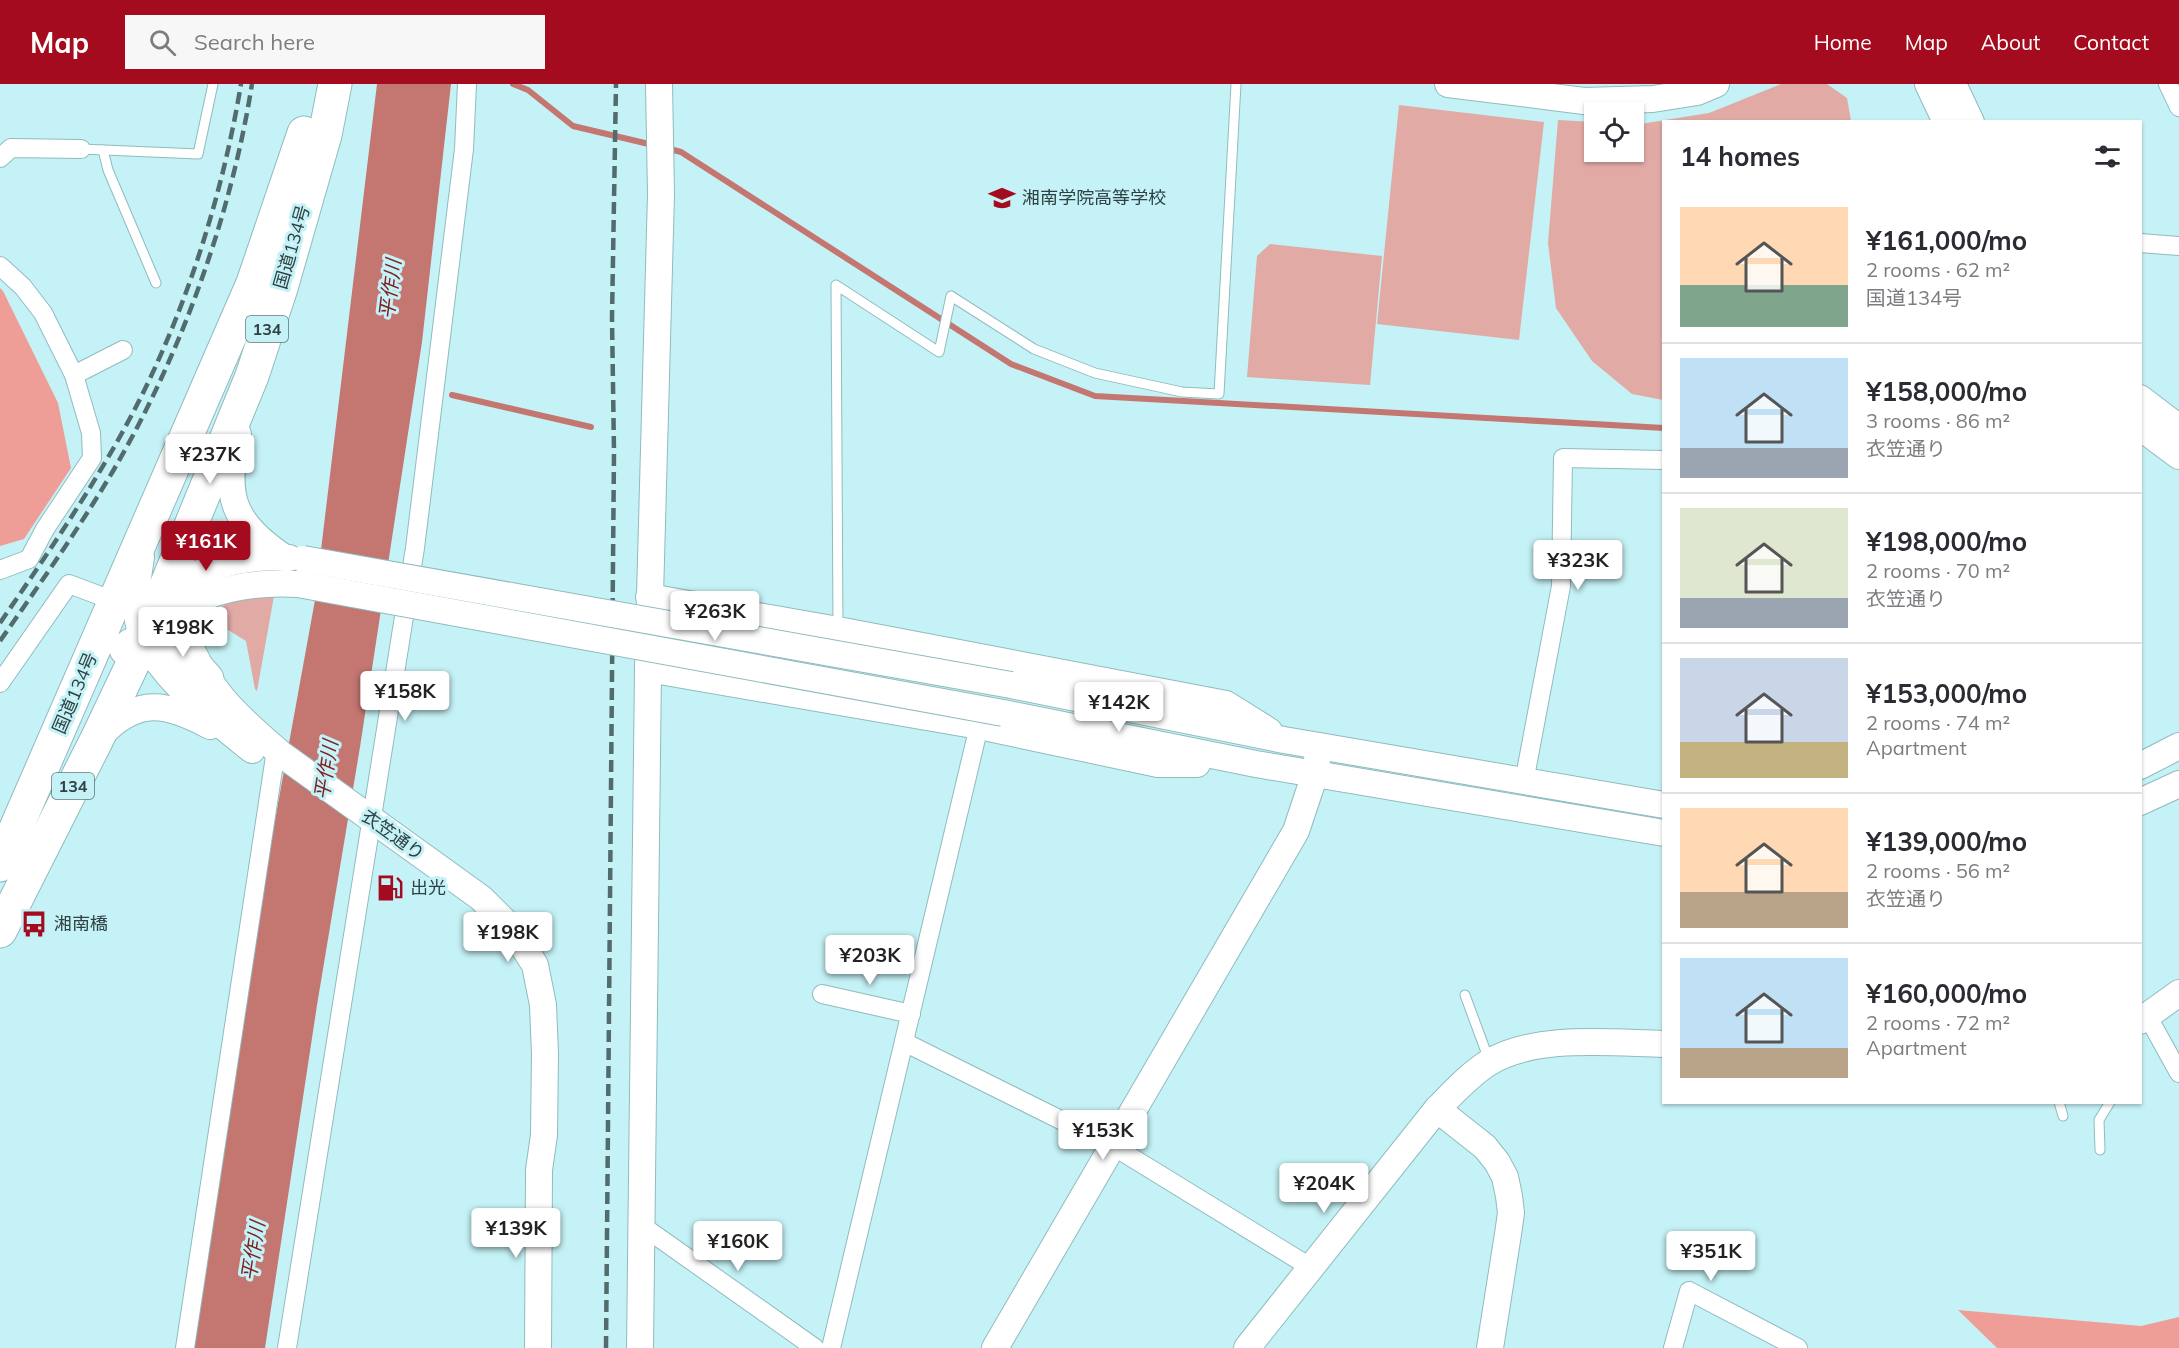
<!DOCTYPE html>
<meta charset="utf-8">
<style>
:root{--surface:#fff;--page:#f7f7f7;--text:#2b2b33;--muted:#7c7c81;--line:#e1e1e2;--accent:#a50b1e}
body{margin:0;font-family:Mulish,"Noto Sans JP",sans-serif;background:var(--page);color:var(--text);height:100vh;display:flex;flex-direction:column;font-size:22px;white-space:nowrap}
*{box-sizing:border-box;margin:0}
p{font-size:20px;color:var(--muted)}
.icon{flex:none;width:33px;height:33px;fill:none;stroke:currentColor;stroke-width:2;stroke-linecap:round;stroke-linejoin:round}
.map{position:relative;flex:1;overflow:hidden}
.panel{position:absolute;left:1662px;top:36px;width:480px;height:984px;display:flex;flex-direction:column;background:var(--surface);border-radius:0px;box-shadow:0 2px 4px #0004}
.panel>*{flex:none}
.tools{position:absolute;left:1584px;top:18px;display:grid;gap:12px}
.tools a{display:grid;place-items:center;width:60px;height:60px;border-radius:0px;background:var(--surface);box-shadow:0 2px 4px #0004;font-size:30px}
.price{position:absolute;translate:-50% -51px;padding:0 14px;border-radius:6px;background:#fff;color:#222;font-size:20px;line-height:39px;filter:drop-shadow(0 2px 3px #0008)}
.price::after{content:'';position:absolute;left:50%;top:36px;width:18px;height:14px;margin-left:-9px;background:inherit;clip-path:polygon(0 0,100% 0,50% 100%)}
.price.current{background:var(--accent);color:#fff}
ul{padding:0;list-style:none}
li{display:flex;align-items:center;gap:18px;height:150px;padding:0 18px}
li+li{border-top:2px solid var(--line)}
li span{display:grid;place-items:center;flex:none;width:168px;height:120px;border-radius:0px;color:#555}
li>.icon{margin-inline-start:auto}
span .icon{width:72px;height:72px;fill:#fffc;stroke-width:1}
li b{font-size:26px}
h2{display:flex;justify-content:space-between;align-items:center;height:72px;padding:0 18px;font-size:26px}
header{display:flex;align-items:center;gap:36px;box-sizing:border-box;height:84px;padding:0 30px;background:var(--accent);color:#fff}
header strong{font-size:28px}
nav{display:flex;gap:33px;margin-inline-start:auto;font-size:21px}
.search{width:420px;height:54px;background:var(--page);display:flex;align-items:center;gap:15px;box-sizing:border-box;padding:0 21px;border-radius:0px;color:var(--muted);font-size:22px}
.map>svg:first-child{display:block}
.green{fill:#e1aaa5}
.forest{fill:#ef9e97}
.water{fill:#c47671}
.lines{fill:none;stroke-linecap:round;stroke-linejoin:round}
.stream{stroke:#c47671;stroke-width:6}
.lane-casing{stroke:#90bbbf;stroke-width:11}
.street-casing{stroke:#90bbbf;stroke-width:20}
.secondary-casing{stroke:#90bbbf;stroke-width:28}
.highway-casing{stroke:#90bbbf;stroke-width:35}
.lane{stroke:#fff;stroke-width:9}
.street{stroke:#fff;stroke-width:18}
.secondary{stroke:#fff;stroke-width:26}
.highway{stroke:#fff;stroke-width:33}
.rail{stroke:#526b6d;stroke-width:4.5;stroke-dasharray:12 6;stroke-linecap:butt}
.secondary-bridge-casing{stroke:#90bbbf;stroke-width:28;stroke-linecap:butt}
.secondary-bridge{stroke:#fff;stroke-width:26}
.labels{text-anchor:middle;stroke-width:6;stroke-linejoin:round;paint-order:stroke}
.shield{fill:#c5f2f6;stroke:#5c7679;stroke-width:1.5}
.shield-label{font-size:16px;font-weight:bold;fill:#2f4143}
.poi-label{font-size:18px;fill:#2f4143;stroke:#c5f2f6;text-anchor:start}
.street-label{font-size:18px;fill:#2f4143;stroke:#c5f2f6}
.water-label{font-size:20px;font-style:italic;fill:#7f2022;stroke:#c5f2f6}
</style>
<header>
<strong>Map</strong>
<div class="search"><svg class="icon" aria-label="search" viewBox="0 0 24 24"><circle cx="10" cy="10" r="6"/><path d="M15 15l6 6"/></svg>Search here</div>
<nav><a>Home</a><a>Map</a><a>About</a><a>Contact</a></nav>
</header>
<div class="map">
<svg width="2179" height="1264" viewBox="0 0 2179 1264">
<rect width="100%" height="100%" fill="#c5f2f6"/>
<g class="green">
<polygon points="1781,0 1827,0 1847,14 1851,37 1664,38 1663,316 1632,310 1592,277 1556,224 1548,159 1558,36 1594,38 1594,68 1634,68 1634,41 1709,29"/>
<polygon points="1399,21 1544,38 1519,256 1377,240"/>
<polygon points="1270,160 1382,172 1370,301 1247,293 1257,172"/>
<path d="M 274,512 L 257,607 L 255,605 L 246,557 L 207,533 C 229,514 246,513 274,512 Z"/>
</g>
<g class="forest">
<polygon points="0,204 3,207 58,319 71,384 24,455 0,462"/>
<polygon points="1958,1226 2141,1242 2179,1233 2179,1264 1997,1264"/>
</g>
<polygon class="water" points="377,0 451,0 422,258 360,663 317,921 265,1264 194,1264 260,819 315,516"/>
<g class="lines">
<g class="stream">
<polyline points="513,0 528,6 573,42 653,61"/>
<polyline points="666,64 681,68 1011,280 1095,312 1664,344"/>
<polyline points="452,311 591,343"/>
</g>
<g class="lane-casing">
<g id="lane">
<polyline points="81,65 198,70 213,0"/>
<polyline points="103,66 108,86 156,199"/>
<polyline points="838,544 836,201 939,268 951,212 1034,265 1095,289 1182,308 1219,310 1236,0"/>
<polyline points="1465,911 1489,976"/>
<polyline points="2059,1018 2063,1032"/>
<polyline points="2100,1066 2099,1036 2110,1018"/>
</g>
</g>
<g class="street-casing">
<g id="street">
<polyline points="2168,0 2179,23"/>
<polyline points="0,74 11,64 81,65"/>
<polyline points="2140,159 2179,162"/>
<polyline points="0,182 23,203 43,229 74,291 91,349 92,374 45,445 29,475 0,486"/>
<polyline points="74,291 123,266"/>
<polyline points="0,599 69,500 114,517"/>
<polyline points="1524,698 1561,502 1563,374 1664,376"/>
<polyline points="822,910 911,930"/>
<polyline points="2148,933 2179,989"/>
<polyline points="904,958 1113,1062 1310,1183"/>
<polyline points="641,1141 815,1264"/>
<polyline points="185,1264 276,666"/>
<polyline points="287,1264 415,464 464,65 467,0"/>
<polyline points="831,1264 979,642"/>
<polyline points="1673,1264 1689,1207 1798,1264"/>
</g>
</g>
<g class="secondary-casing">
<g id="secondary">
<polyline points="1448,0 1584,17 1653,15 1697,8 1716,0"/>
<polyline points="1928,0 1946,38"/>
<polyline points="1953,0 1971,38"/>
<polyline points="2140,314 2179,344"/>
<polyline points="2140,343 2179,372"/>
<path d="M 238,350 C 223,412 232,439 285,474"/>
<path d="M 141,473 C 138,491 135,510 137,529 C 140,580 215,636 252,666"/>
<path d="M 172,491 C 169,510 175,526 182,544 C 205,603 234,630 281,670 L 481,814 L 512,845 L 535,881 L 543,921 L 545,970 L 544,1051 L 539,1086 L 538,1264"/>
<path d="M 160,511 C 196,484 245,470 289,474"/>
<polyline points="649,513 838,546 1226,620 1269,647"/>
<path d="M 163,536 C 203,506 249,497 298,500"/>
<polyline points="648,585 979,642 1158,680 1197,680"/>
<polyline points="1011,601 1284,656 1664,721"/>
<polyline points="1003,629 1256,680 1664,749"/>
<path d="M 101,651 C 138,612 167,619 210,642"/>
<polyline points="2140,682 2179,662"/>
<polyline points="2140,718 2179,700"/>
<polyline points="2140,937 2179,909"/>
<polyline points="1437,1025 1485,1063 1497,1078 1505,1093 1509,1112 1511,1129 1508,1150 1490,1264"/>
<polyline points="640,1264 648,585 661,110 659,0"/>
<polyline points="995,1264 1296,747 1315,690 1319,662"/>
<path d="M 1247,1264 L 1437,1025 C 1453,1009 1468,992 1488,979 C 1534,950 1611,959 1664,960"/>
</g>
</g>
<g class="highway-casing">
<g id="highway">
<path d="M 126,565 C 154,540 189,574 207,595"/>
<polyline points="0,781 253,199 304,49"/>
<polyline points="0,847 97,655 144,556 252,292 281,204 325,51 335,0"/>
</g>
</g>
<use href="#lane" class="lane"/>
<use href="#street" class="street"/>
<use href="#secondary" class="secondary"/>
<use href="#highway" class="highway"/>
<g class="rail">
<path d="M 0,539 C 50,466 100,394 140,315 C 189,217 223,108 241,0"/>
<path d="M 0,557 C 39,501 78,446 113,387 C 181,271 231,132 252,0"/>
<polyline points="606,1264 614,367 612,234 616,0"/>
</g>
<g class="secondary-bridge-casing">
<g id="secondary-bridge">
<polyline points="303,475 1011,601"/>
<polyline points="298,500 1003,629"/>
</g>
</g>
<use href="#secondary-bridge" class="secondary-bridge"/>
</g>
<defs>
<g id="school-bare" transform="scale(2.07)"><path d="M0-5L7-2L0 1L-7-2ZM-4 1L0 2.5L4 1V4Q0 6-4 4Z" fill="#a50b1e" stroke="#c5f2f6" stroke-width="2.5" paint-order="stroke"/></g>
<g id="fuel-bare" transform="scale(2.07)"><path d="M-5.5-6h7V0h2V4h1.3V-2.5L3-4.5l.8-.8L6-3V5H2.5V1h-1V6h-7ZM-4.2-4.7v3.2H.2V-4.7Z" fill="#a50b1e" stroke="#c5f2f6" stroke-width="2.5" paint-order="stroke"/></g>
<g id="bus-bare" transform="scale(2.07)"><path d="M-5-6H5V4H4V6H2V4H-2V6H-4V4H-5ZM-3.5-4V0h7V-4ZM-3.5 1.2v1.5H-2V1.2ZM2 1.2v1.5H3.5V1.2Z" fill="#a50b1e" stroke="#c5f2f6" stroke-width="2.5" paint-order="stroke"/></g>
</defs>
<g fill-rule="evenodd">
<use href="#school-bare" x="1002" y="114"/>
<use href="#fuel-bare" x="390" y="804"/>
<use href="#bus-bare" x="34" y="840"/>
</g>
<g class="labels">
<g class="shield">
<rect x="246" y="232" width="42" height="26" rx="4.5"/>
<rect x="52" y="689" width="42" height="26" rx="4.5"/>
</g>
<g class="shield-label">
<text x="267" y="251">134</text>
<text x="73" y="708">134</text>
</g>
<g class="poi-label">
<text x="1022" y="120">湘南学院高等学校</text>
<text x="410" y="810">出光</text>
<text x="54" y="846">湘南橋</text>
</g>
<g class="street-label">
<text transform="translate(292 163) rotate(-74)" y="6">国道134号</text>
<text transform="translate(75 609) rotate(-67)" y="6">国道134号</text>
<text transform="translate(393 751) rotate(36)" y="6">衣笠通り</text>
</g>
<g class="water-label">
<text transform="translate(390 205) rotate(-83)" y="7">平作川</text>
<text transform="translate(326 686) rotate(-81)" y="7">平作川</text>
<text transform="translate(253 1167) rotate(-81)" y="7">平作川</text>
</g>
</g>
</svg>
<div class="tools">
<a><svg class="icon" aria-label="locate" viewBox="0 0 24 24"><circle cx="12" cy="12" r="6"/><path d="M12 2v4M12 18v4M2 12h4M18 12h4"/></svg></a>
</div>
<b class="price" style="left:210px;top:401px">¥237K</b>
<b class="price current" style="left:206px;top:488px">¥161K</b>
<b class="price" style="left:1578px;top:507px">¥323K</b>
<b class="price" style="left:715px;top:558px">¥263K</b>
<b class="price" style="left:183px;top:574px">¥198K</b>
<b class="price" style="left:405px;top:638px">¥158K</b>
<b class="price" style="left:1119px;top:649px">¥142K</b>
<b class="price" style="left:508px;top:879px">¥198K</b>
<b class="price" style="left:870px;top:902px">¥203K</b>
<b class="price" style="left:1103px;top:1077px">¥153K</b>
<b class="price" style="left:1324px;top:1130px">¥204K</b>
<b class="price" style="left:516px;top:1175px">¥139K</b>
<b class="price" style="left:738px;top:1188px">¥160K</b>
<b class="price" style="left:1711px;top:1198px">¥351K</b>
<section class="panel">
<h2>14 homes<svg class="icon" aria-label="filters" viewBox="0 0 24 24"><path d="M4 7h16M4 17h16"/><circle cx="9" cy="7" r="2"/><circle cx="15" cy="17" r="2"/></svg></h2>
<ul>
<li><span style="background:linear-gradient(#ffd9b3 65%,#7fa58c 0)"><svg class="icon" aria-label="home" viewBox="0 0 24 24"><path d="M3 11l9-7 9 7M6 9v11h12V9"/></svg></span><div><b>¥161,000/mo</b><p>2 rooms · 62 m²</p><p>国道134号</p></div></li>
<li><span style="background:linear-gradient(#bfe0f5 75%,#9aa5b1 0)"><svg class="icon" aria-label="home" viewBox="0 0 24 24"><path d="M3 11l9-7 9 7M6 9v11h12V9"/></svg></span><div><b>¥158,000/mo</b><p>3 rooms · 86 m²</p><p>衣笠通り</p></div></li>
<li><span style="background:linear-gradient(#dfe7d0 75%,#9aa5b1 0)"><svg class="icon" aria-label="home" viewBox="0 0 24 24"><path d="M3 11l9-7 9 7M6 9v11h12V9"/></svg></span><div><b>¥198,000/mo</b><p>2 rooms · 70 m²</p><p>衣笠通り</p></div></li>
<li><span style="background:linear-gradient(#c9d6e8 70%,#c2b280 0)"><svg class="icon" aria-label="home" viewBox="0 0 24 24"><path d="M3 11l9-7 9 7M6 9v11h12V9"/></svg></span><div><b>¥153,000/mo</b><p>2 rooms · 74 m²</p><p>Apartment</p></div></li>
<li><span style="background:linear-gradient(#ffd9b3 70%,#b9a48a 0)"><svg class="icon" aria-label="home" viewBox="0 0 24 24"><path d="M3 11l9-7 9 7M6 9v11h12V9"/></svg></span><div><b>¥139,000/mo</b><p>2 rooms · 56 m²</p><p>衣笠通り</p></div></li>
<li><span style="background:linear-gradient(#bfe0f5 75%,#b9a48a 0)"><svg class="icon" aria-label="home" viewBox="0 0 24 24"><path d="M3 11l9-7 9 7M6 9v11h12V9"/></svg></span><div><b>¥160,000/mo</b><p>2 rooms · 72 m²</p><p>Apartment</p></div></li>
</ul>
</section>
</div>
